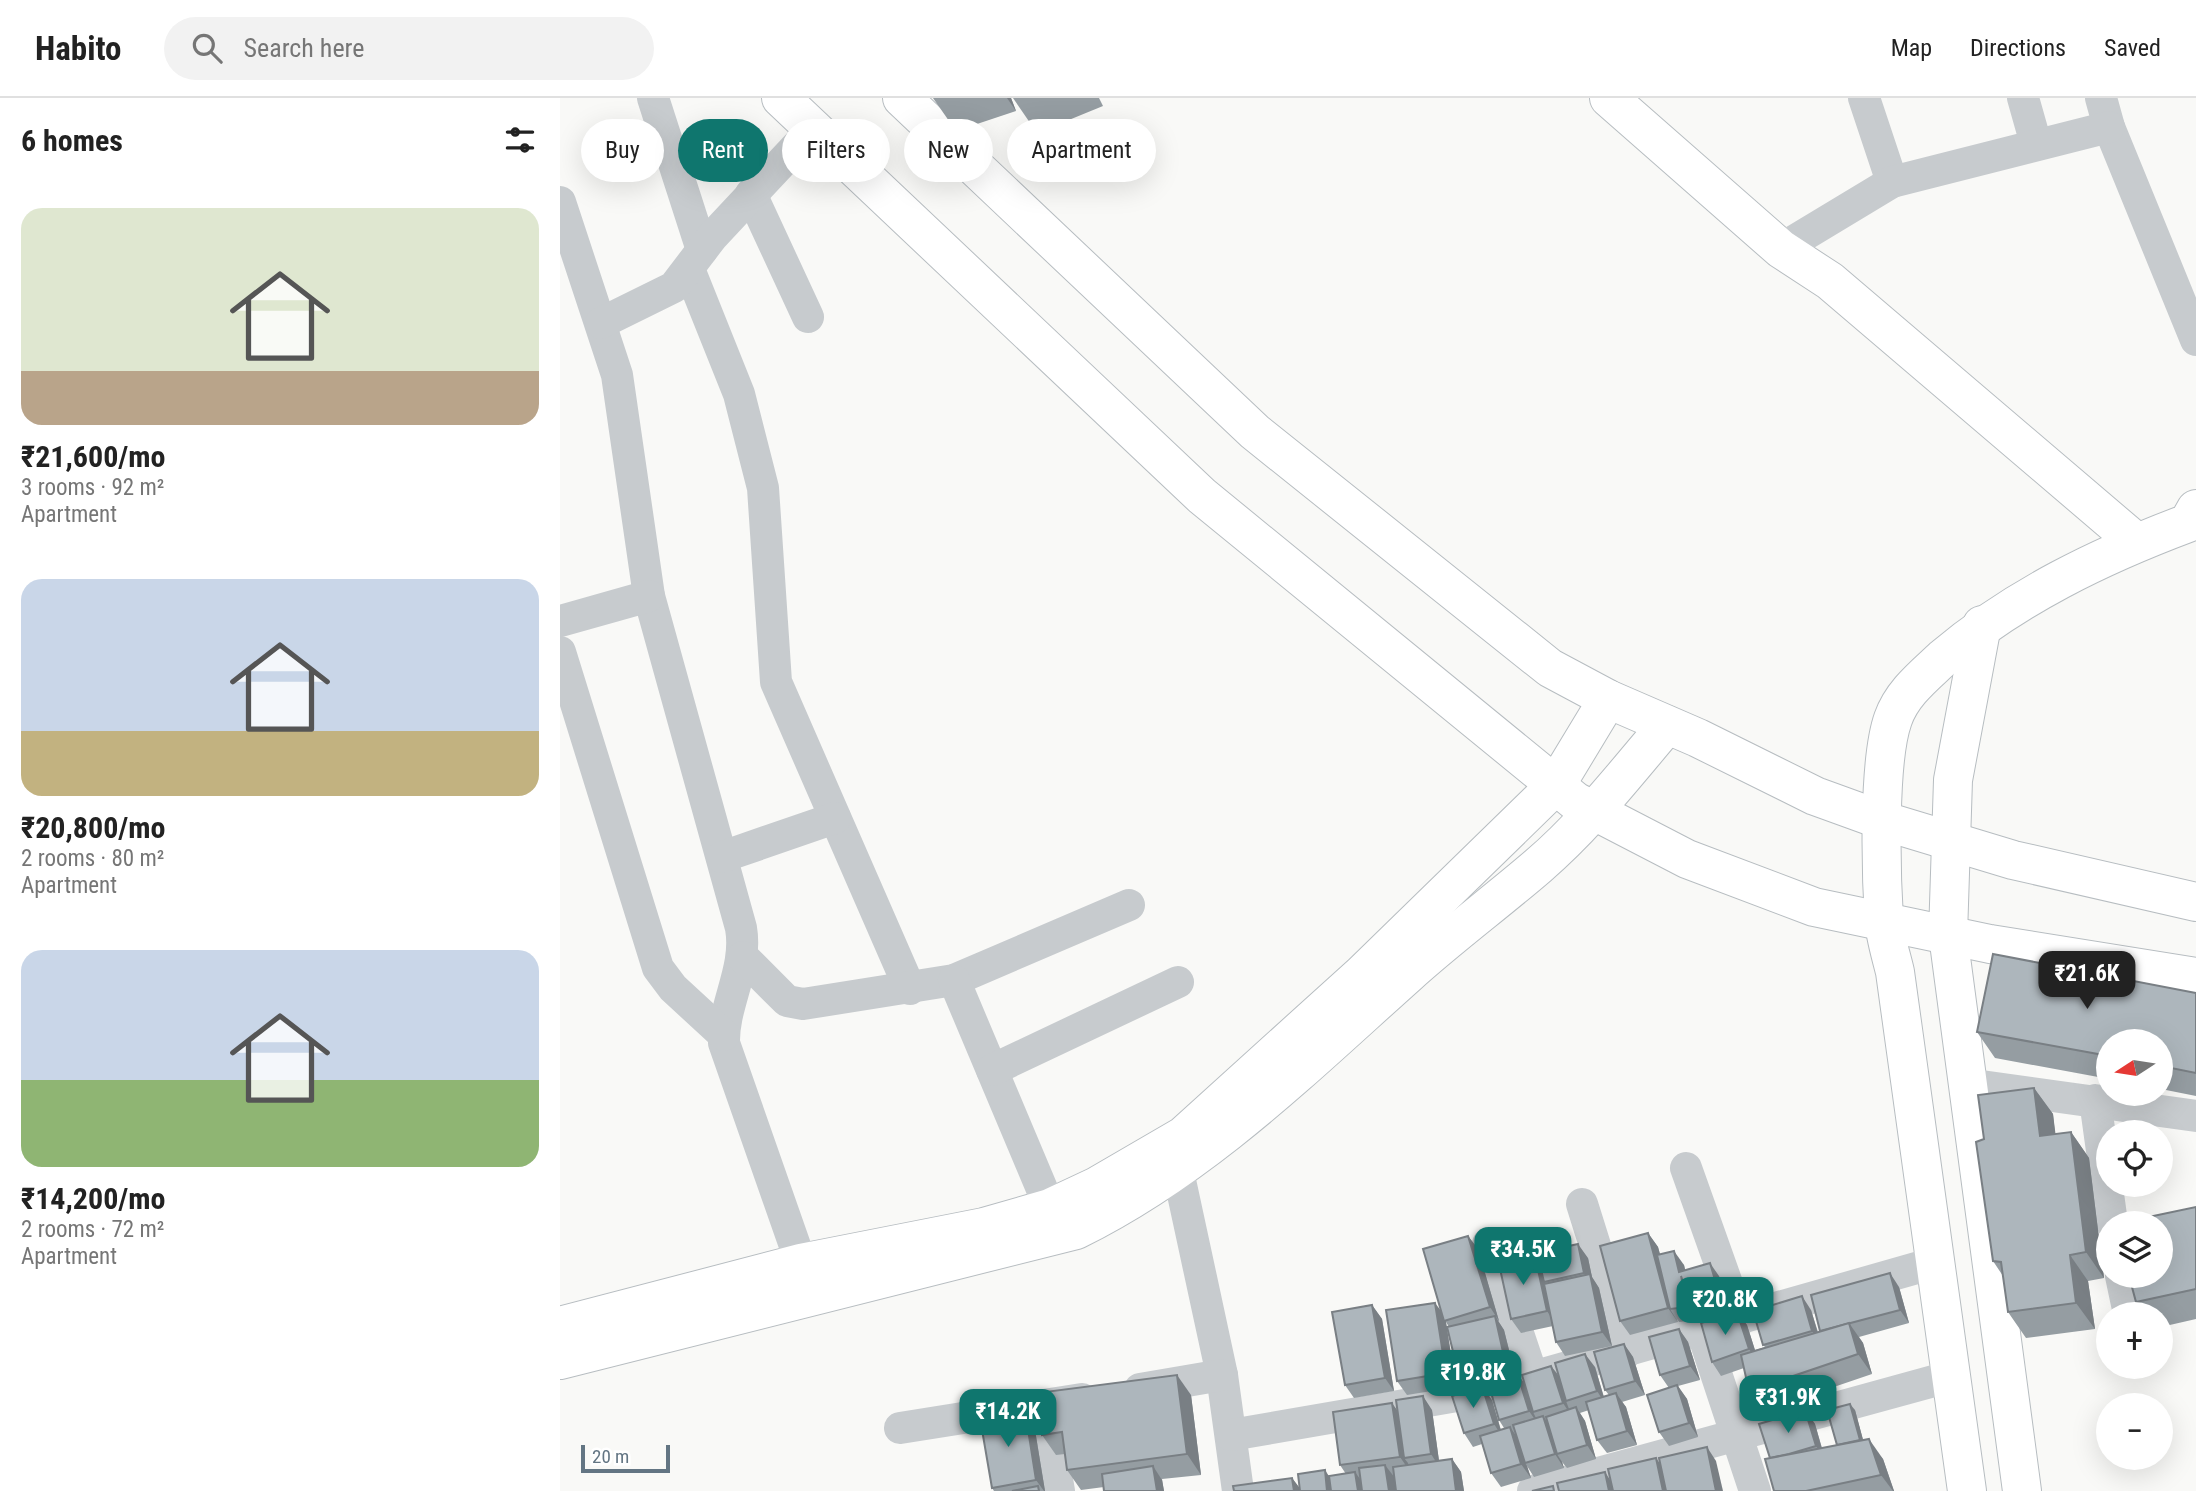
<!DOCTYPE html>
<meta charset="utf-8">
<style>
:root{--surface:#fff;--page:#f2f2f2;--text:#222;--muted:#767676;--line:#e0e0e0;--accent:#0f766e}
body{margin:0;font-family:"Roboto Condensed",sans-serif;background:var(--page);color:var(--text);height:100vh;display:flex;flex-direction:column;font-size:26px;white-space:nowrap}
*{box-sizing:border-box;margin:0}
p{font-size:23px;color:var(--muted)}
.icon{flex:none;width:38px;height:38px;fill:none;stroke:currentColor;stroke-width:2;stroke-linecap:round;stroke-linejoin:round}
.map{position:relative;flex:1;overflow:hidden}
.drawer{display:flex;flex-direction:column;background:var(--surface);width:560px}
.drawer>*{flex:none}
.top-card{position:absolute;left:21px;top:21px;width:665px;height:63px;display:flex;gap:14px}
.needle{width:46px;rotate:258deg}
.controls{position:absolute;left:1536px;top:931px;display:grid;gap:14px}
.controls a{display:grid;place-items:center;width:77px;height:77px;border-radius:50%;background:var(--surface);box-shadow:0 7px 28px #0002;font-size:35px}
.scale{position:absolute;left:21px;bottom:18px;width:89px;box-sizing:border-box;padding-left:7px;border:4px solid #637583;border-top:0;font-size:19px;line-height:24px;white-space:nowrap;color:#637583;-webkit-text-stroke:5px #fff;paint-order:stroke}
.price{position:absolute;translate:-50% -60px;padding:0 16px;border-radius:14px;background:var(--accent);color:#fff;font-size:23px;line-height:46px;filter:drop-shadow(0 2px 4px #0008)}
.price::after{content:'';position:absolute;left:50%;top:42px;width:21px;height:16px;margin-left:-10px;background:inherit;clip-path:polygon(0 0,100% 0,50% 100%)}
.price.current{background:#222;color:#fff}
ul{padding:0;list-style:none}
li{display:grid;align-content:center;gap:14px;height:371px;padding:0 21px}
li span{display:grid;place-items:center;height:217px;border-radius:21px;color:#555}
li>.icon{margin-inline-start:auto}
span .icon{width:126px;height:126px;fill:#fffc;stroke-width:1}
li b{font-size:30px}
h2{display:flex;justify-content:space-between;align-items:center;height:84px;padding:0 21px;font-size:30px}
.tag{padding:0 24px;border-radius:32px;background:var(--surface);box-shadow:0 7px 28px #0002;font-size:24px;line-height:63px}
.tag.current{background:var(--accent);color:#fff}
header{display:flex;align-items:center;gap:42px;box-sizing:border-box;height:98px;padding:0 35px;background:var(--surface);border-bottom:2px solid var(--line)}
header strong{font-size:33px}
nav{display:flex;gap:38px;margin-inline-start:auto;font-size:24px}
.search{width:490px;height:63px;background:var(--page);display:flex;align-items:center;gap:18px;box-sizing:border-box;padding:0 24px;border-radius:38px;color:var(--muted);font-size:26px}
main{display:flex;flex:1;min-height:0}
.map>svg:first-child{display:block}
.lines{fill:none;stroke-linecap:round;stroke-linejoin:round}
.secondary-casing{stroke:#b7bdc1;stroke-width:40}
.street{stroke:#c7cbce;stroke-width:32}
.secondary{stroke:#fff;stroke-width:38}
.wall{fill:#959da2}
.shaded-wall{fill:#797f84}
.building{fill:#adb6bc;stroke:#797f84;stroke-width:2}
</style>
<header>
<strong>Habito</strong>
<div class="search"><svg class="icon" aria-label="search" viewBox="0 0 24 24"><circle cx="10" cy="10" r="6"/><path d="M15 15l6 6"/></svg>Search here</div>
<nav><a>Map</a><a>Directions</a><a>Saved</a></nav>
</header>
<main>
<section class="drawer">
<h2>6 homes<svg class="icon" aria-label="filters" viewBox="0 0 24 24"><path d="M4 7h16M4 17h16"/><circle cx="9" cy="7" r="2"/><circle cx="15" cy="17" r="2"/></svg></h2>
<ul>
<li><span style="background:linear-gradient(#dfe7d0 75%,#b9a48a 0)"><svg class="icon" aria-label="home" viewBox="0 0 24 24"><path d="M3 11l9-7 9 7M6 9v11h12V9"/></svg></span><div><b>₹21,600/mo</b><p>3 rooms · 92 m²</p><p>Apartment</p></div></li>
<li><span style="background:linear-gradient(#c9d6e8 70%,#c2b280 0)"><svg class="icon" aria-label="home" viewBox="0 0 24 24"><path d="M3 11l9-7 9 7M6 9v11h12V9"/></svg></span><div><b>₹20,800/mo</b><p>2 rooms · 80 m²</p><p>Apartment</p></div></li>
<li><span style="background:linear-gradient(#c9d6e8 60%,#8fb573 0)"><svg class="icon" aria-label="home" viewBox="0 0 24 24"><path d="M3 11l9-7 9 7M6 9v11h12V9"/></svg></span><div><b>₹14,200/mo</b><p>2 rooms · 72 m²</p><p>Apartment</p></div></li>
</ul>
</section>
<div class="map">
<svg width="1636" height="1393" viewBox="0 0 1636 1393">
<rect width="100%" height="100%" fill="#f9f9f7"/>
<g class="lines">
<g class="secondary-casing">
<g id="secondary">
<polyline points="221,0 642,398 1015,703 1127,761 1254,809 1430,846 1636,879"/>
<polyline points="342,0 695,334 990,570 1048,601 1138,640 1255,698 1324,723 1453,762 1636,804"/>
<polyline points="1049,0 1221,151 1270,183 1576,444"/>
<polyline points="1422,527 1393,682 1388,837 1462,1393"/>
<polyline points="0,1228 241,1165 424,1129 490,1110 537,1088 623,1038 802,876 996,687 1048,601"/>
<path d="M 0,1262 L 516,1132 C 642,1070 743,970 847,877 C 889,839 935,805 978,768 C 1026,727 1066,675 1107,627"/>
<path d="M 1407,1393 L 1335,874 C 1331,857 1325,839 1324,822 C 1321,775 1318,663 1333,621 C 1342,595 1364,578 1383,560 C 1455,499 1540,458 1628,425 L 1636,411"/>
</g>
</g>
<g class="street">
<polyline points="93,0 142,152"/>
<polyline points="1304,0 1332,84"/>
<polyline points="1463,0 1476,46"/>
<polyline points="1541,0 1549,29 1636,242"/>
<polyline points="191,96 248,219"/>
<path d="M 0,104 L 57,277 L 89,498 L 181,830 C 188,871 163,906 164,945 L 241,1165"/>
<polyline points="1221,151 1332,84 1549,29"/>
<polyline points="129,171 179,296 203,390 216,584 350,891"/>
<polyline points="41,225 114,189 152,139 253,31"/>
<polyline points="0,523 89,498"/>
<polyline points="0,554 98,870 113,890 164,937"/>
<polyline points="162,759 275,720"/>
<polyline points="183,859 227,903 243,906 394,882 569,807"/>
<polyline points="394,882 490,1110"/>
<polyline points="432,972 618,884"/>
<polyline points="1407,986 1636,1018"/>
<polyline points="1535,1002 1552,1125"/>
<polyline points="1126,1070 1180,1222"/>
<polyline points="618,1073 662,1277 678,1393"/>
<polyline points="1022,1106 1068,1253"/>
<polyline points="928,1146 973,1280"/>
<polyline points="1561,1178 1569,1216"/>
<polyline points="1142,1233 1195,1393"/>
<polyline points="580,1291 662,1277"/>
<polyline points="485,1312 499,1393"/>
<polyline points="340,1330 522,1301"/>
<polyline points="671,1337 920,1294 1374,1165"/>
<polyline points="973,1393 1392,1278"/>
</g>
<use href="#secondary" class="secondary"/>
</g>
<g class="wall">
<polygon points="373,0 451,0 456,13 396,33"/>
<polygon points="453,0 539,0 543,8 477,35"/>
<polygon points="1636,895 1636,998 1601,991 1601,943 1549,943 1549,981 1435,960 1417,934"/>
<polygon points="1474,990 1493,1016 1495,1036 1511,1034 1529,1060 1544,1180 1528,1183 1535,1231 1466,1240 1448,1214 1443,1178 1433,1163 1424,1041"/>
<polygon points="1636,1109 1636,1221 1601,1229 1601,1216 1584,1216 1576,1204"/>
<polygon points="1088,1135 1098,1149 1100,1156 1124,1167 1125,1172 1159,1178 1171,1216 1177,1214 1187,1227 1195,1252 1205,1249 1203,1247 1251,1212 1258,1234 1339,1189 1349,1225 1299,1239 1303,1245 1312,1276 1203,1313 1189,1293 1184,1270 1161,1278 1152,1264 1141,1225 1136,1218 1137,1222 1119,1224 1117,1221 1118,1224 1070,1237 1060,1223"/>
<polygon points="908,1138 918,1151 939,1223 938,1223 944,1232 955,1276 964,1285 991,1268 1000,1279 1035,1269 1044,1299 1049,1297 1045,1292 1064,1246 1073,1259 1085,1297 1062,1304 1066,1309 1077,1347 1047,1355 1037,1342 1029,1312 1020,1315 1025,1323 1036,1361 1007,1370 1002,1364 1004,1370 974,1379 967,1368 971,1380 941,1389 931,1375 922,1346 913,1349 904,1335 932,1302 941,1332 944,1330 939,1322 950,1278 908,1288 898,1274 889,1229 886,1224 896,1289 847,1297 837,1283 882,1215"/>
<polygon points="1028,1160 1032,1179 1039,1190 1052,1248 1005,1258 996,1244 993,1228 961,1235 951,1221 979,1164"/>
<polygon points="812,1207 822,1221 834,1293 794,1300 785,1287"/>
<polygon points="1119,1231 1128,1244 1140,1282 1118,1288 1127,1301 1138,1339 1109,1348 1099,1334 1109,1290 1100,1277"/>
<polygon points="631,1297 641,1377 602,1381 604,1393 544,1393 544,1389 521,1392 507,1372 505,1356 496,1357 482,1337"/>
<polygon points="872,1312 879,1363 892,1361 901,1374 904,1393 674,1393 732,1380 740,1391 769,1378 786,1376 780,1367 838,1314"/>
<polygon points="1245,1312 1255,1326 1262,1350 1277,1347 1295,1312 1303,1342 1323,1361 1334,1393 1214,1393 1210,1360"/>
<polygon points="474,1326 485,1393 434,1393 432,1390"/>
</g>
<g class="shaded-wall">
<polygon points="447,0 451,0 456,13"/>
<polygon points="1474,990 1493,1016 1499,1064 1480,1038"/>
<polygon points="1511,1034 1529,1060 1544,1180 1526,1154"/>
<polygon points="1088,1135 1098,1149 1114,1210 1110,1211 1118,1224 1108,1210"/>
<polygon points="908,1138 918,1151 939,1223 930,1209"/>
<polygon points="1018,1146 1028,1160 1032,1179 1039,1190 1052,1248 1042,1234 1032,1185 1024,1175"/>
<polygon points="1114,1153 1124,1167 1129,1188 1119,1174"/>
<polygon points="1510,1157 1528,1183 1535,1231 1516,1205"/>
<polygon points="975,1158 985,1172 984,1184 989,1191 996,1227 987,1213"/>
<polygon points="1150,1165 1159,1178 1171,1216 1161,1202"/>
<polygon points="1330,1175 1339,1189 1349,1225 1340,1212"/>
<polygon points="1121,1178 1132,1211 1136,1218 1137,1222 1128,1209"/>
<polygon points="1242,1198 1251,1212 1261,1246 1252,1233"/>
<polygon points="875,1205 885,1218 896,1289 886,1275"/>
<polygon points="812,1207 822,1221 834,1293 825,1280"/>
<polygon points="1177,1214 1187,1227 1199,1265 1189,1251"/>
<polygon points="935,1218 944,1232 955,1276 945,1263"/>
<polygon points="1289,1225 1303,1245 1312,1276 1298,1256"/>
<polygon points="1119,1231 1128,1244 1140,1282 1130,1268"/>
<polygon points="1064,1246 1073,1259 1085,1297 1075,1283"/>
<polygon points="1025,1256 1035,1269 1046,1307 1037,1293"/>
<polygon points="991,1268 1001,1281 1006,1303 1012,1319 1003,1305"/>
<polygon points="957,1275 967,1289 973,1314 976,1320 978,1326 969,1313"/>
<polygon points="617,1277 631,1297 641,1377 627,1356"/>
<polygon points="1117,1287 1127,1301 1138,1339 1129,1325"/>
<polygon points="922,1288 932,1302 943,1340 934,1326"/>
<polygon points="1056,1295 1066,1309 1077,1347 1067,1333"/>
<polygon points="863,1298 872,1312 880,1370 871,1356"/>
<polygon points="832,1305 842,1319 844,1360 848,1365 849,1372 840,1359"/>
<polygon points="1290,1306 1295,1312 1305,1349 1300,1342"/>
<polygon points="1016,1309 1025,1323 1036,1361 1027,1347"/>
<polygon points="465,1312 474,1326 485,1393 484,1393 476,1382"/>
<polygon points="1245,1312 1255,1326 1265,1362 1256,1348"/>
<polygon points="983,1318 993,1332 997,1356 1002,1364 1004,1370 995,1356"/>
<polygon points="950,1329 959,1342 965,1365 967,1368 971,1380 961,1366"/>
<polygon points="1309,1341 1323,1361 1334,1393 1333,1393 1321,1377"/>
<polygon points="1147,1349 1156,1363 1163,1393 1156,1393"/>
<polygon points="1096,1360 1106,1374 1110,1393 1103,1393"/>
<polygon points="892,1361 901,1374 904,1393 896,1393"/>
<polygon points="825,1367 835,1380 836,1393 829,1393"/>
<polygon points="593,1368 602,1382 604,1393 597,1393"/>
<polygon points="765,1372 774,1386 775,1393 767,1393"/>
<polygon points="795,1374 805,1388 805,1393 798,1393"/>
<polygon points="1045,1374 1054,1388 1055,1393 1049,1393"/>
<polygon points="732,1380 742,1393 734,1393"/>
</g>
<g class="building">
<polygon points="1433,856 1636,895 1636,975 1601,968 1601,943 1549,943 1549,958 1417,934"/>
<polygon points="1474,990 1480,1038 1511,1034 1526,1154 1510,1157 1516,1205 1448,1214 1441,1164 1433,1163 1416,1044 1424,1041 1418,997"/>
<polygon points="1636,1109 1636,1191 1576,1204 1569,1178 1601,1178 1601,1125 1560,1125"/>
<polygon points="1088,1135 1108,1210 1060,1223 1040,1148"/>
<polygon points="908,1138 930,1209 884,1223 863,1151"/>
<polygon points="1018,1146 1024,1175 984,1184 977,1155"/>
<polygon points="1114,1153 1119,1174 1150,1165 1161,1202 1132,1211 1121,1178 1128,1209 1110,1211 1097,1157"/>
<polygon points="975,1158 987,1213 951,1221 939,1166"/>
<polygon points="1330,1175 1340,1212 1260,1233 1251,1197"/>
<polygon points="1030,1176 1042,1234 996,1244 984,1186"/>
<polygon points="1242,1198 1252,1233 1203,1247 1193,1213"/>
<polygon points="875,1205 886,1275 837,1283 826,1212"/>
<polygon points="812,1207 825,1280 785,1287 772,1214"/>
<polygon points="1177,1214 1189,1251 1152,1264 1141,1225"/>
<polygon points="935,1218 945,1263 898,1274 887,1229"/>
<polygon points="1289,1225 1298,1256 1189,1293 1181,1257"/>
<polygon points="1119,1231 1130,1268 1100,1277 1089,1239"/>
<polygon points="1064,1246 1075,1283 1045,1292 1034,1254"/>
<polygon points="1025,1256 1037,1293 1006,1303 995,1265"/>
<polygon points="991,1268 1003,1305 973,1314 962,1277"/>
<polygon points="957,1275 969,1313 939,1322 928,1284"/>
<polygon points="617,1277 627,1356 507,1372 502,1334 482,1337 477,1295"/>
<polygon points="1117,1287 1129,1325 1099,1334 1087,1297"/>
<polygon points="922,1288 934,1326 904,1335 892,1298"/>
<polygon points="1056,1295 1067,1333 1037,1342 1026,1304"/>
<polygon points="863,1298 871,1356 844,1360 836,1302"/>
<polygon points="832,1305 840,1359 780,1367 773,1314"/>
<polygon points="1290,1306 1300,1342 1277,1347 1267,1312"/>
<polygon points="1016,1309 1027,1347 997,1356 986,1319"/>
<polygon points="465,1312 476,1382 432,1390 420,1320"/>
<polygon points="1245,1312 1256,1348 1229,1356 1210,1360 1199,1326"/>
<polygon points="983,1318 995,1356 965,1365 953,1327"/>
<polygon points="950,1329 961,1366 931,1375 920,1338"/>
<polygon points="1309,1341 1321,1377 1246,1393 1214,1393 1205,1361"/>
<polygon points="1147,1349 1156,1393 1106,1393 1099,1360"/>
<polygon points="1096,1360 1103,1393 1053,1393 1048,1371"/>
<polygon points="892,1361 896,1393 836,1393 833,1369"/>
<polygon points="825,1367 829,1393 802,1393 799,1370"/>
<polygon points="593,1368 597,1393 544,1393 542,1376"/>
<polygon points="765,1372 767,1393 740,1393 738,1376"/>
<polygon points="795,1374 798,1393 771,1393 769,1378"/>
<polygon points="1045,1374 1049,1393 999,1393 997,1385"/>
<polygon points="732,1380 734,1393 674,1393 673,1388"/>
<polygon points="478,1388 479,1393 452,1393"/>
<polygon points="993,1388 994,1393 972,1393"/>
</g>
</svg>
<div class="controls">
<a><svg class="needle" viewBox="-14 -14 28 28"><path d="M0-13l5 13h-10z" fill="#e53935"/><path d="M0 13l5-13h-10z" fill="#767676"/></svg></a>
<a><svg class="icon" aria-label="locate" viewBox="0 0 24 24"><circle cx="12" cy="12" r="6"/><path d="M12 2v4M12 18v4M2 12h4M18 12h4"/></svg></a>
<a><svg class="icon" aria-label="layers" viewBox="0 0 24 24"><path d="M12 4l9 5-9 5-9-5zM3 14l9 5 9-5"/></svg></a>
<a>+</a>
<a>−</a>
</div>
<div class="scale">20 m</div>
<b class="price current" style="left:1527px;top:913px">₹21.6K</b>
<b class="price" style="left:963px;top:1189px">₹34.5K</b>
<b class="price" style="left:1165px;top:1239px">₹20.8K</b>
<b class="price" style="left:913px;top:1312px">₹19.8K</b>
<b class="price" style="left:1228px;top:1337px">₹31.9K</b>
<b class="price" style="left:448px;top:1351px">₹14.2K</b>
<div class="top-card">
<a class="tag">Buy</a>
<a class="tag current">Rent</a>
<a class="tag">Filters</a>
<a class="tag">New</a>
<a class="tag">Apartment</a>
</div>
</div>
</main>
